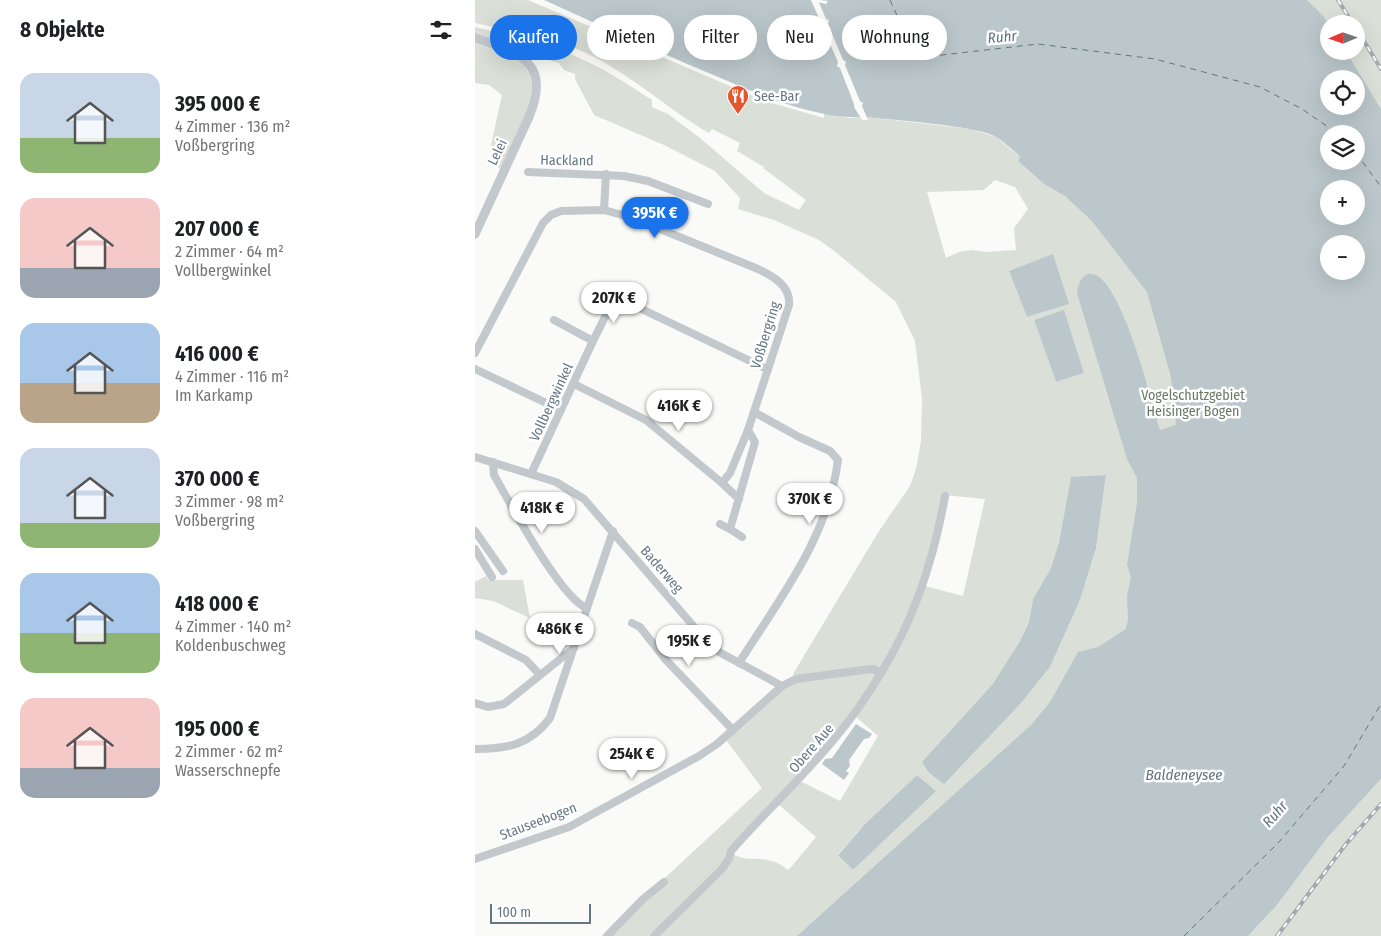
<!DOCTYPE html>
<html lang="de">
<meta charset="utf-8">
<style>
:root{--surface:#fff;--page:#f6f6f6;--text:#202124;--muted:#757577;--accent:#1a73e8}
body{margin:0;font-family:"Fira Sans Condensed",sans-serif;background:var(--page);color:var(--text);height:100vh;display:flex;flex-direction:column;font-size:19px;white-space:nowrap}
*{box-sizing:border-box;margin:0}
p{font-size:16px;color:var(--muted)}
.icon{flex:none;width:28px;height:28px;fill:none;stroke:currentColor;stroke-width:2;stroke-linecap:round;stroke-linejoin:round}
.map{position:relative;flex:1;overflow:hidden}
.panel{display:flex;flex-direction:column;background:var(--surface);width:475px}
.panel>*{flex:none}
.banner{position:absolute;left:15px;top:15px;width:475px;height:45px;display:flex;gap:10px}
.needle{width:32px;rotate:268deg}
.buttons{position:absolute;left:845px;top:15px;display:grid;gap:10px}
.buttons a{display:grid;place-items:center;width:45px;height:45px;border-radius:50%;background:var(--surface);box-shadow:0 5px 20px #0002;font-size:25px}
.scale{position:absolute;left:15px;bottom:12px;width:101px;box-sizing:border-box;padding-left:5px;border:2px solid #657683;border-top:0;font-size:14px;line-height:18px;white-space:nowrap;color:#657683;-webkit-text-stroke:4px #fff;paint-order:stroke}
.price{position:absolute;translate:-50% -42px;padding:0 11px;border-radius:18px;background:#fff;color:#222;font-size:16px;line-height:32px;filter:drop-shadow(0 1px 2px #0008)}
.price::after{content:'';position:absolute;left:50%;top:30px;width:15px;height:11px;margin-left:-8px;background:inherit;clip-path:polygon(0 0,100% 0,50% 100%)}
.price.on{background:var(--accent);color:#fff}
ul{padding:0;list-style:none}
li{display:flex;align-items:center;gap:15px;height:125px;padding:0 20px}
li span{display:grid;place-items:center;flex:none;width:140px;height:100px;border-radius:15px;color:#555}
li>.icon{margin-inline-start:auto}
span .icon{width:60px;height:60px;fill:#fffc;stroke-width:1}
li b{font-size:21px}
h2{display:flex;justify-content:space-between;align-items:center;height:60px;padding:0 20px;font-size:21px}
.pill{padding:0 18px;border-radius:22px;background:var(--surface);box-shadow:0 5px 20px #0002;font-size:18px;line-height:45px}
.pill.on{background:var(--accent);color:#fff}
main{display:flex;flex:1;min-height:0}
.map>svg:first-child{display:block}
.green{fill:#dadfd7;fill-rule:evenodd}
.water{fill:#bbc7cb;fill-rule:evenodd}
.pier{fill:#fafaf8}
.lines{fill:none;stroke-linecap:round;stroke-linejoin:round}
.ferry{stroke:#60757c;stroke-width:1;stroke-dasharray:6 5;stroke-linecap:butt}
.minor{stroke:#c3c8cc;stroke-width:8}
.tertiary{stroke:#c3c8cc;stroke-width:9}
.rail-casing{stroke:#a2aab0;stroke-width:4}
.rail{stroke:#fff;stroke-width:2;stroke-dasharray:5.5;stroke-linecap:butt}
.labels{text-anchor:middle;stroke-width:5;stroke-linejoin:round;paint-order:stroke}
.poi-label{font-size:14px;fill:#657683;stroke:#fff;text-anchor:start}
.street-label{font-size:14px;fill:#657683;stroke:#fff}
.park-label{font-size:14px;fill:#687a64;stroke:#fff}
.water-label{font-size:15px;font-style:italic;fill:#60757c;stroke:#fff}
</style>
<main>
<section class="panel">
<h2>8 Objekte<svg class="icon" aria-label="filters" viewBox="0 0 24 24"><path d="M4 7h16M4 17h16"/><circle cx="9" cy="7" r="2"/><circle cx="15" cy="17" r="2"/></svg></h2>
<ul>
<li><span style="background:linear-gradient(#c9d6e8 65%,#8fb573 0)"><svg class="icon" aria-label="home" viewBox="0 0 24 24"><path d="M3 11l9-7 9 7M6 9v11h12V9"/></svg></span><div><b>395 000 €</b><p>4 Zimmer · 136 m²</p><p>Voßbergring</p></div></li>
<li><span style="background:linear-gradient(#f6c9c9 70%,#9aa5b1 0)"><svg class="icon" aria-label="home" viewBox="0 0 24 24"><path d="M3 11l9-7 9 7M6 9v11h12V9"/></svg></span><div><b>207 000 €</b><p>2 Zimmer · 64 m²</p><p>Vollbergwinkel</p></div></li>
<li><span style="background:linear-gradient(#a9c7e8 60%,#b9a48a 0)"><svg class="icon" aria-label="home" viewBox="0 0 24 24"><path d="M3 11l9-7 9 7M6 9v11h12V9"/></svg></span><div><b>416 000 €</b><p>4 Zimmer · 116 m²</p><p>Im Karkamp</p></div></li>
<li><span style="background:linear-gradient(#c9d6e8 75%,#8fb573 0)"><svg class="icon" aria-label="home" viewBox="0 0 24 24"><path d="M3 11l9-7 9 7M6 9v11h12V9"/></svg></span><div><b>370 000 €</b><p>3 Zimmer · 98 m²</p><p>Voßbergring</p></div></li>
<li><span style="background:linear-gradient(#a9c7e8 60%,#8fb573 0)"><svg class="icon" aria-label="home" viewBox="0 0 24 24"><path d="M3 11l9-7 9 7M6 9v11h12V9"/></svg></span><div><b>418 000 €</b><p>4 Zimmer · 140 m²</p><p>Koldenbuschweg</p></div></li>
<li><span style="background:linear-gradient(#f6c9c9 70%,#9aa5b1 0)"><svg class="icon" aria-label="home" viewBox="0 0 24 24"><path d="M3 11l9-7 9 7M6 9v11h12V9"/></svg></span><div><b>195 000 €</b><p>2 Zimmer · 62 m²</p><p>Wasserschnepfe</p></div></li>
</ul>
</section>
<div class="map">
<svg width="906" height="936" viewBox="0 0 906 936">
<rect width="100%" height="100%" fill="#fafaf8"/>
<g class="green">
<path d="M 0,0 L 53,0 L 290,101 L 349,118 L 349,113 L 374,118 L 391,117 L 496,129 L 521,137 L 545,157 L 543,161 L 569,184 L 592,198 L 603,195 L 671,217 L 712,237 L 743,259 L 789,305 L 801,328 L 819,379 L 820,426 L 815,451 L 795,497 L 777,529 L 734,601 L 705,640 L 673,676 L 495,846 L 411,922 L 378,886 L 322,936 L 183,936 L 248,873 L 256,860 L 257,853 C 272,865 291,851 313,870 L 317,866 L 341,837 L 303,804 L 325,781 L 365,801 L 403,736 L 380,716 L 411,667 L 450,586 L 488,596 L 510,499 L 469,495 C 457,564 441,611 405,672 L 398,668 L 388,668 L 319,678 L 318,674 L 404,531 L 435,486 L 441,469 L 446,441 L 447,399 L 440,341 L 421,302 L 358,250 L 344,240 L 299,220 L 263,209 L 265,198 L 240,171 L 189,145 L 119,115 L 100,79 L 100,74 L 89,70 L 84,63 C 55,56 28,44 0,34 L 0,27 C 33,35 68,43 100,56 C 126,67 153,84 177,100 L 177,107 L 193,114 L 225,138 L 289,193 L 324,210 L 331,200 L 288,168 L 295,164 L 289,167 L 262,151 L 265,143 L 237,129 L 234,133 C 190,108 152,70 104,50 C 72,36 34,31 0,23 ZM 520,180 L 540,187 L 553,209 L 539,228 L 541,250 L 510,252 L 497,250 L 484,252 L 471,258 L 452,192 L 509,190 ZM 577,255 L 593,304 L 552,317 L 534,271 ZM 589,311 L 609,373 L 581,382 L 559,320 ZM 631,475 L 621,550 L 605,600 L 575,667 L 547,702 L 468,783 L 454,773 L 448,762 L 519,684 L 545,641 L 554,622 L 558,599 L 576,568 L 584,542 L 596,478 ZM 442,775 L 460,791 L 378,870 L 363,854 L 391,823 Z"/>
<polygon points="832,0 906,0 906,109 871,51 881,51 881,24 854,24"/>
<path d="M 0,43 C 15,49 34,53 46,63 C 75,86 38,147 27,174 L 15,150 L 27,95 L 14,85 L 0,83 Z"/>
<polygon points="11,576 13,580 48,580 55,618 18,601 0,598 0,582"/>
<path d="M 396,670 L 405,673 L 391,696 C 321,778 255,863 175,936 L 127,936 L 287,788 L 251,740 L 306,689 L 320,681 Z"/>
<polygon points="906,779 906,936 773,936 802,905 853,837"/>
</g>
<g class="water">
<path d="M 69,0 L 334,0 L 351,4 L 353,1 L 345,0 L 832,0 C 856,23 854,19 854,51 L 871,51 L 906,109 L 906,779 L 853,837 L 802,905 L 773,936 L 322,936 L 556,725 L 575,702 L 603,652 L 623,647 L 651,629 L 653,619 L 652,596 L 656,577 L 652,565 L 662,503 L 662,478 L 652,459 L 602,293 C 603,286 605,277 613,274 C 644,266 678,407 685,430 L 701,425 L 696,377 L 672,292 L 616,220 L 591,197 L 569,184 L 543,161 L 545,157 C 542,153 526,140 521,137 C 505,126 417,120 391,117 C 348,120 301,101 262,85 C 197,58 133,29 69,0 ZM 854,79 L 881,79 L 881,106 L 854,106 ZM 854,134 L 881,134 L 881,161 L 854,161 ZM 854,189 L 881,189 L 881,216 L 854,216 ZM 854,244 L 881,244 L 881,271 L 854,271 Z"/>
<polygon points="578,254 594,304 552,317 534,271"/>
<polygon points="589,310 609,373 581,382 559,320"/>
<polygon points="631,475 621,549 605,600 575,667 547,702 469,784 454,773 447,762 518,684 545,641 554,622 558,599 576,568 584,542 596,477"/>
<polygon points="381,724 397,734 394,738 389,739 374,760 375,766 371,771 374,773 369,780 347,764 350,759 357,758"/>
<polygon points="442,775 461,791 378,870 363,855 391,823"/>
</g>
<polygon class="pier" points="336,0 343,0 351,19 354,20 353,24 368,60 371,62 370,65 385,101 388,103 387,106 393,120 387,120 379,107 379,104 365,68 362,66 363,62 347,26 344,24 345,21"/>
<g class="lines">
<g class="ferry">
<polyline points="415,0 441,58 563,44 680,59 785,87 827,109 863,134"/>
<polyline points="881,153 906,187"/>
<polyline points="709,936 804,842 869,766 906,704"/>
</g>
<g class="minor">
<polyline points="53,172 149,176 173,181 233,204"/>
<polyline points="129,210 131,174"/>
<polyline points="79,320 118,341"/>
<path d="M 0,353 L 68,223 L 76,215 L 86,211 L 129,210 L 158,218 L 283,269 C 298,276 316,286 314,305 L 273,430 L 255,473 L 247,483 L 171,420 L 99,384"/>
<polyline points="0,369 86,410"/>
<path d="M 0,457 L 81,482 L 109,499 L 233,643 L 244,652 L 307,686 L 321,679 L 388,670 L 399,669 L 406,673 C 364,745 310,790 256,851 L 254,859 L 246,870 L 179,936"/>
<path d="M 18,462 L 19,475 C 35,503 86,599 112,608"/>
<polyline points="56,474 118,341 133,311 141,301 152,302 292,369"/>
<polyline points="247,483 264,499"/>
<polyline points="245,524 255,529"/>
<polyline points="0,531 28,571"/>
<polyline points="267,537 255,529 280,442 273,430"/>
<polyline points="0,549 17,577"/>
<polyline points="157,623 165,627 191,660 258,730"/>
<polyline points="0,634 51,660 65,675"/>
<path d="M 264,663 C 305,598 353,538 363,460 L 355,451 L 324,437 L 279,412"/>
<path d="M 406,673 C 440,618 459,559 470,496"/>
<polyline points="0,703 13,707 29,704 99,648"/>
<path d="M 0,749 C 32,749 55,745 75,718 L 138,531"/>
<polyline points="0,859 94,827 224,756 242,744 307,686"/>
<polyline points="132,936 168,899 189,882"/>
</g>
<path class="tertiary" d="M 0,38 C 45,54 77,62 54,117 L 0,234"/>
<g class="rail-casing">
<g id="rail">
<polyline points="863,0 878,24"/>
<polyline points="881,28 906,69"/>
<polyline points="802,936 871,844 906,804"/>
</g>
</g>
<use href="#rail" class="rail"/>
</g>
<defs>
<g id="restaurant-pin" transform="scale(1.125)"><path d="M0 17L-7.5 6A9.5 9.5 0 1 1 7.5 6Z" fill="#e4572e" stroke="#fff"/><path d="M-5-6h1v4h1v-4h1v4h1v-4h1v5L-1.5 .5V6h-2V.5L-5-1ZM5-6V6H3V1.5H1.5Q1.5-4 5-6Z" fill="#fff"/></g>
</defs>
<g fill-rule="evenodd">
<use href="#restaurant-pin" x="263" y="96"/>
</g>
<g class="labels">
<g class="poi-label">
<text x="279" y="101">See-Bar</text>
</g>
<g class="street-label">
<text transform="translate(22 152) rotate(-65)" y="5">Lelei</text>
<text transform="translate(92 160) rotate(1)" y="5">Hackland</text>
<text transform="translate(290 335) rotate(-73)" y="5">Voßbergring</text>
<text transform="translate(76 402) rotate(-65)" y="5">Vollbergwinkel</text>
<text transform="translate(187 569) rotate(49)" y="5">Baderweg</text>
<text transform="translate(336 748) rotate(-49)" y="5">Obere Aue</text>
<text transform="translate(63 821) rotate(-21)" y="5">Stauseebogen</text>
</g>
<g class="park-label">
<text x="718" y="400">Vogelschutzgebiet<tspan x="718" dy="16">Heisinger Bogen</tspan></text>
</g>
<g class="water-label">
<text transform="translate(527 37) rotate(-5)" y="5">Ruhr</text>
<text x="709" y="780">Baldeneysee</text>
<text transform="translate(800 814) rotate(-49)" y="5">Ruhr</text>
</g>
</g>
</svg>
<div class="buttons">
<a><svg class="needle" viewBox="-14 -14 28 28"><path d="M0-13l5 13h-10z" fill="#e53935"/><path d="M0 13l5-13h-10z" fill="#757577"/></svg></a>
<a><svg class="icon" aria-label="locate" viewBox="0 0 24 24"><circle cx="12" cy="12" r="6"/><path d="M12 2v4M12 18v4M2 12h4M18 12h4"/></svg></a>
<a><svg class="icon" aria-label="layers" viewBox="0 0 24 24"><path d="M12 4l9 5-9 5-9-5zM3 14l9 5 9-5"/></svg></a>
<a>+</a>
<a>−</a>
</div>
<div class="scale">100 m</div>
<b class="price on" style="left:180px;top:239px">395K €</b>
<b class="price" style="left:139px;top:324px">207K €</b>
<b class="price" style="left:204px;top:432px">416K €</b>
<b class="price" style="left:335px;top:525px">370K €</b>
<b class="price" style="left:67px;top:534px">418K €</b>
<b class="price" style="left:85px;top:655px">486K €</b>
<b class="price" style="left:214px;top:667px">195K €</b>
<b class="price" style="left:157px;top:780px">254K €</b>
<div class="banner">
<a class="pill on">Kaufen</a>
<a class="pill">Mieten</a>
<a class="pill">Filter</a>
<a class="pill">Neu</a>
<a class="pill">Wohnung</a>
</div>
</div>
</main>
